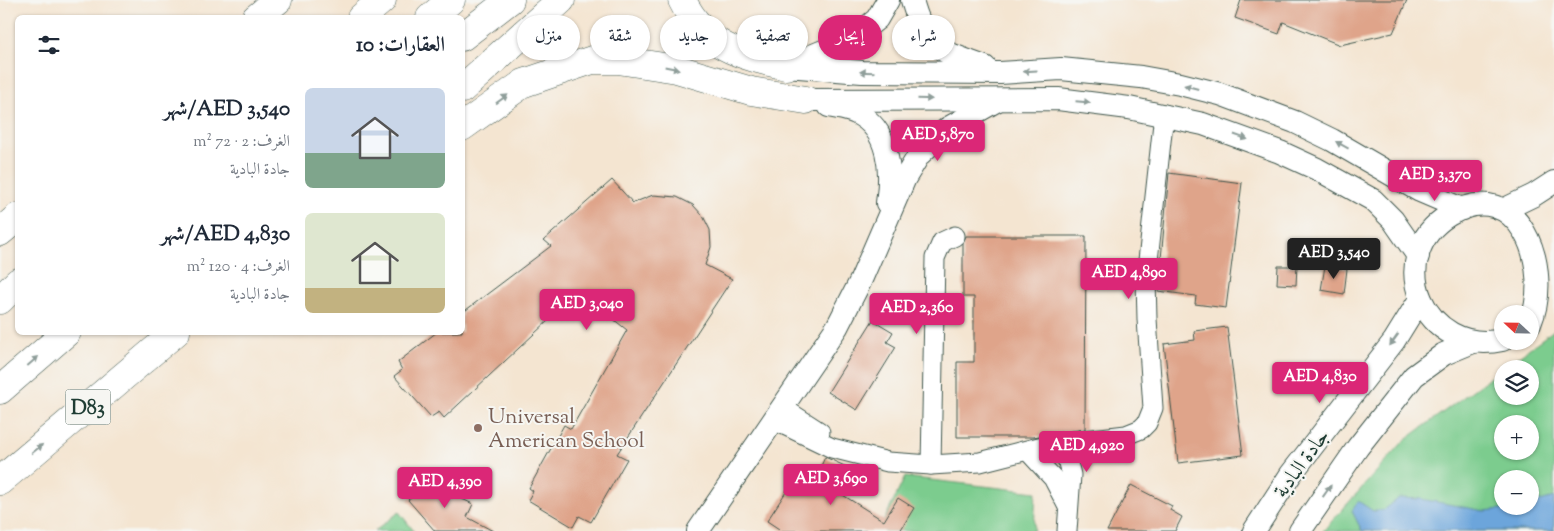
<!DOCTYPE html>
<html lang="ar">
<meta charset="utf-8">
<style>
:root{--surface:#fff;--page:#f6f6f7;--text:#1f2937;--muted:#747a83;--accent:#db2777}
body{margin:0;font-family:"Sorts Mill Goudy",Amiri,serif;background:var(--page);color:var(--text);direction:rtl;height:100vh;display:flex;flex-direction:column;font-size:19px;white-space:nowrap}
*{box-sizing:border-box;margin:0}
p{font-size:16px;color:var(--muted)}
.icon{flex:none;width:28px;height:28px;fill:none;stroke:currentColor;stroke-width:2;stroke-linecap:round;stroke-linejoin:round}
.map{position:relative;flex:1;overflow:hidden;direction:ltr}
.drawer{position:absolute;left:15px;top:15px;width:450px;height:320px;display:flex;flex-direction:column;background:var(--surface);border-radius:8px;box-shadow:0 1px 4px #0004;direction:rtl}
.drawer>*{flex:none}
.hud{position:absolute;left:480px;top:15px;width:475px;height:45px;direction:rtl;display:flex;gap:10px}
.needle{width:32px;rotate:292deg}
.controls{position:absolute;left:1494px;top:305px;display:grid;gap:10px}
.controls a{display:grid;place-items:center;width:45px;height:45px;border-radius:50%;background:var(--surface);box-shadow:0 1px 4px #0004;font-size:25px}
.price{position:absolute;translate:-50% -42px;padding:0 11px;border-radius:5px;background:var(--accent);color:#fff;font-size:16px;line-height:32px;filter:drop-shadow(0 1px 2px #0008)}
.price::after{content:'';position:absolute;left:50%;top:30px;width:15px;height:11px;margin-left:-8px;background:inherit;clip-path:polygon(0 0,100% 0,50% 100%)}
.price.selected{background:#222;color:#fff}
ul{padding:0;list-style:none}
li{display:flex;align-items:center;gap:15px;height:125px;padding:0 20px}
li span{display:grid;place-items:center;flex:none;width:140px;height:100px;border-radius:8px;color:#555}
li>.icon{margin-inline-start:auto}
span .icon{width:60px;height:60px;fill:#fffc;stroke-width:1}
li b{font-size:21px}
h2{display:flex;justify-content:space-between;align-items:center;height:60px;padding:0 20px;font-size:21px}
.tag{padding:0 18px;border-radius:22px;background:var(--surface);box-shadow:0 1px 4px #0004;font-size:18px;line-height:45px}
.tag.selected{background:var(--accent);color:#fff}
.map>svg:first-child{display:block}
.green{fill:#7bcc8e;stroke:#4d8461;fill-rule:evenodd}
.water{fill:#6ca5db;stroke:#467188}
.building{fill:#dfa48a}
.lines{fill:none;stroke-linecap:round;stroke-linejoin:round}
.minor-casing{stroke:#3f564c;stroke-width:21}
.tertiary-casing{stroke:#3f564c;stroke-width:24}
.motorway-casing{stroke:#3f564c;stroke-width:29}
.minor{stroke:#fff;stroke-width:19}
.tertiary{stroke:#fff;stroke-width:22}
.motorway{stroke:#fff;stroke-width:28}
.oneway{fill:#8f9e9a}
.education-dot{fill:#8d6e63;stroke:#f6f6f2;stroke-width:2}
.labels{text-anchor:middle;stroke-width:4;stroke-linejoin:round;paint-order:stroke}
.shield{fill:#f6f6f2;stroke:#60746d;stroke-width:1}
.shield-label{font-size:20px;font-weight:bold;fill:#1f3d34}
.education-label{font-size:21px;fill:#785e54;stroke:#f6f6f2;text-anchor:start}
.street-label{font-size:21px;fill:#1f3d34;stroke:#f6f6f2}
</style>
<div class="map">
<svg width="1554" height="531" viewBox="0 0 1554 531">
<rect width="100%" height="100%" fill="#f6f6f2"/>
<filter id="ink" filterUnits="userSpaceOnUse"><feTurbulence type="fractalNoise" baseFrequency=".02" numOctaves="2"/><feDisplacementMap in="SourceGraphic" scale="10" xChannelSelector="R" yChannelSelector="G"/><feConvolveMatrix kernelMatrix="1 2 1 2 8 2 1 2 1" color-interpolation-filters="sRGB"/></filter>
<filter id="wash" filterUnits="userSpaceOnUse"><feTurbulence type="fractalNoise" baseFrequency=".0096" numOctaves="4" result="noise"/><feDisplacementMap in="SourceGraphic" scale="20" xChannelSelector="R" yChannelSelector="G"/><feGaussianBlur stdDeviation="1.12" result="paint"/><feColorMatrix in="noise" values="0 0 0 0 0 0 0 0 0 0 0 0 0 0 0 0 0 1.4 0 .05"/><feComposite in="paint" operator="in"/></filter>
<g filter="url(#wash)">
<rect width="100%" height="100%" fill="#f4e5d1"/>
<g class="green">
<path d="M 1554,330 L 1554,531 L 1323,531 L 1404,441 ZM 1502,369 L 1530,369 L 1530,396 L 1502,396 ZM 1502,424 L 1530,424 L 1530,451 L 1502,451 ZM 1502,479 L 1530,479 L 1530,506 L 1502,506 Z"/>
<polygon points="905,477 1036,492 1034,531 884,531 880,529"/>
<polygon points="399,512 414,531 375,531"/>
</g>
<polygon class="water" points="1554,497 1554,531 1362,531 1352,511 1358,501 1373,511 1384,510 1399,498 1421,499 1484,511 1530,506 1530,504"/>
<g id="blocks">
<g class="building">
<polygon points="1241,0 1407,0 1393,33 1340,45 1283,22 1279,34 1235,18"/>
<polygon points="1169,173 1242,183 1226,308 1195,304 1196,296 1158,291"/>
<polygon points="612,180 633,203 653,195 677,197 693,205 703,216 710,230 711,247 705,265 732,279 617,454 627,459 591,522 579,516 573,527 528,500 533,491 529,488 564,425 571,429 627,330 579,292 444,418 439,412 431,417 394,376 402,370 398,362 437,332 462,332 462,313 551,246 544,240"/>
<polygon points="966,236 1086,236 1085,429 1033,437 957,437 957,362 974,362 974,297 963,297 963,243"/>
<polygon points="1278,266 1297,266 1296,285 1277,284"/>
<polygon points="1325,266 1347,269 1344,294 1321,290"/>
<polygon points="873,320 893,332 887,342 896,347 857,410 828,392"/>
<polygon points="1227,327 1243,455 1178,463 1164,344 1195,340 1194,331"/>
<polygon points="825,457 849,468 838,492 884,521 898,498 914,508 900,531 782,531 767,521 799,472 814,482"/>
<polygon points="444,480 462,499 473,504 467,517 493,531 435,531 408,500 429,481 435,488"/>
<polygon points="1131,485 1172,506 1170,510 1182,517 1175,531 1107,531"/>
</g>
</g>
</g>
<g filter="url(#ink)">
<use href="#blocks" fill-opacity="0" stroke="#3f564c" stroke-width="1"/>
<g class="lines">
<g class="minor-casing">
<g id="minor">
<polyline points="783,408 820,432"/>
<polyline points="774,420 832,448 888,462 931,465 980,462 1051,444 1126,435 1141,429 1147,423 1153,408 1147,319 1146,279 1164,114"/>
<polyline points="1063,442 1071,475 1067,531"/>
<polyline points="1028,451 1053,478 1068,507"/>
<polyline points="931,465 935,258 942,242 955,236"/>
</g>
</g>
<g class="tertiary-casing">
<g id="tertiary">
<path d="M 912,0 C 925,49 941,51 985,67"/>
<polyline points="792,64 852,39 877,19 888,0"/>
<polyline points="786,66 862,72 1000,73 1061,69 1141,77 1180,84 1220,94 1295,122 1332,140 1420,191 1462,209"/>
<polyline points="806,100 1058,99 1129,108 1203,124 1280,152 1317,169 1373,200 1393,220 1418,256"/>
<path d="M 829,106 C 837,108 848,109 856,113 C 890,129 892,172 887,203"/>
<polyline points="1505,209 1534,195 1554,182"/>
<path d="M 1502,340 C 1425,357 1381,257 1449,215 C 1518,173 1554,267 1530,324"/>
<polyline points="698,531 837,327 860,282 905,178 919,155 948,128 996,101"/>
<polyline points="1254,531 1291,474 1394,341 1420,299"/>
<polyline points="1300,531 1358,447 1414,376 1444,354 1473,342"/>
</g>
</g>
<g class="motorway-casing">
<g id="motorway">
<path d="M 682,0 C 705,47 739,55 786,66"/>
<polyline points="256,18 278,0"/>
<polyline points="361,18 382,0"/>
<polyline points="430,18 451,0"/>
<polyline points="462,37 510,0"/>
<polyline points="462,89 561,0"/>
<polyline points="462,127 524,83 592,60 618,60 677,69 751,91 806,100"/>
<polyline points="0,232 18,217"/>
<polyline points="0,300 18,282"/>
<polyline points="0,390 67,332"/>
<polyline points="0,481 176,332"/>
</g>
</g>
<use href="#minor" class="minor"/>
<use href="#tertiary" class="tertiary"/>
<use href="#motorway" class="motorway"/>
</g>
<defs><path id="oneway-solid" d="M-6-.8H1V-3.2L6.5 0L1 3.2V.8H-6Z" transform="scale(1.25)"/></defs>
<g class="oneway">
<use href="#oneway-solid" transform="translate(672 68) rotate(11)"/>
<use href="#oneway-solid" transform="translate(1030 71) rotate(176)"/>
<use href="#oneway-solid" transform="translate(867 72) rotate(-179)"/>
<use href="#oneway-solid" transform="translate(1191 87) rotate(-165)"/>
<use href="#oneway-solid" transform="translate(502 99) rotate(-36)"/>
<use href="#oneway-solid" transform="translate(925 99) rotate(1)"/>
<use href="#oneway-solid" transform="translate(1083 102) rotate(5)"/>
<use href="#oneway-solid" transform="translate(1241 137) rotate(19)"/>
<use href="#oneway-solid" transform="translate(1342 145) rotate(-151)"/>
<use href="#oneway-solid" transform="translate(1394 340) rotate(126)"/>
<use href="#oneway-solid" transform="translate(33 361) rotate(-41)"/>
<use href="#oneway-solid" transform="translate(37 449) rotate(-40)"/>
<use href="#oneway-solid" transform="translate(1327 491) rotate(-55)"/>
</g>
</g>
<circle class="education-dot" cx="478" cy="428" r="5"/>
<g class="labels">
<rect class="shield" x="65.5" y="389.5" width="45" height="35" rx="4"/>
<g class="shield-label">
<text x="88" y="414">D83</text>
</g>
<g class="education-label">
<text x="488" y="423">Universal<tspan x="488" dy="24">American School</tspan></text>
</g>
<g class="street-label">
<text transform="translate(1301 463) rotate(-54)" y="7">جادة البادية</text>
</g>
</g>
</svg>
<div class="controls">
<a><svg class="needle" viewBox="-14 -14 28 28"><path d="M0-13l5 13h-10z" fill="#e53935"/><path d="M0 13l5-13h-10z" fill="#747a83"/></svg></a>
<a><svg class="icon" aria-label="layers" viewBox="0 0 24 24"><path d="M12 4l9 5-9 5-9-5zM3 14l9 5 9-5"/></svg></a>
<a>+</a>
<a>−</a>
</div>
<b class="price" style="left:938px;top:162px">AED 5,870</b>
<b class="price" style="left:1435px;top:202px">AED 3,370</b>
<b class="price selected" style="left:1334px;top:280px">AED 3,540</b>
<b class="price" style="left:1129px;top:300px">AED 4,890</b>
<b class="price" style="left:587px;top:331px">AED 3,040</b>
<b class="price" style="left:917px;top:335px">AED 2,360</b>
<b class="price" style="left:1320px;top:404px">AED 4,830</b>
<b class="price" style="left:1087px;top:473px">AED 4,920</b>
<b class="price" style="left:831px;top:506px">AED 3,690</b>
<b class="price" style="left:445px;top:509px">AED 4,390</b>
<div class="hud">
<a class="tag">شراء</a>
<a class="tag selected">إيجار</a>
<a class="tag">تصفية</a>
<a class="tag">جديد</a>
<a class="tag">شقة</a>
<a class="tag">منزل</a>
</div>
<section class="drawer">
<h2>العقارات: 10<svg class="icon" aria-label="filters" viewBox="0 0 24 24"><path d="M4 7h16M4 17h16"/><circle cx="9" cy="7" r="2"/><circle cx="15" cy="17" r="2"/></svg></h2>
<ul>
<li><span style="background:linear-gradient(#c9d6e8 65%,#7fa58c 0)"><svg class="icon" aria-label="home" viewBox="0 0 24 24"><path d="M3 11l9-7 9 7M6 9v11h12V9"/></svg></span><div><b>AED 3,540/شهر</b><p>الغرف: 2 · 72 m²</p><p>جادة البادية</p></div></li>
<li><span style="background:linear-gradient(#dfe7d0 75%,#c2b280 0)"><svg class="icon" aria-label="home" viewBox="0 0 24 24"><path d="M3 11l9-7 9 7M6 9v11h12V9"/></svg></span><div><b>AED 4,830/شهر</b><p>الغرف: 4 · 120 m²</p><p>جادة البادية</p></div></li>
</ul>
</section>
</div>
